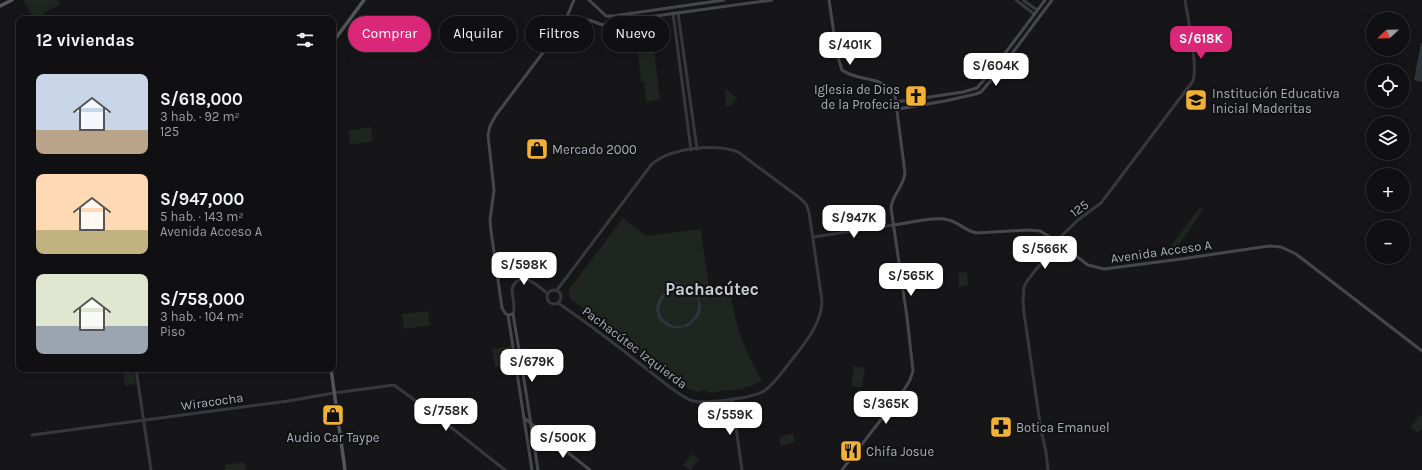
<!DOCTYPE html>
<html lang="es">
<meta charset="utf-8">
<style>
:root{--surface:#101012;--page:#19191b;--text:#f1f3f6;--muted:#9c9d9f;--line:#303032;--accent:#db2777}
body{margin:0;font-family:Karla,sans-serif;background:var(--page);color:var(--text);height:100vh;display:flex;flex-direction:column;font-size:15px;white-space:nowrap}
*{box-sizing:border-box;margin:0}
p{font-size:13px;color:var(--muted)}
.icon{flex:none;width:22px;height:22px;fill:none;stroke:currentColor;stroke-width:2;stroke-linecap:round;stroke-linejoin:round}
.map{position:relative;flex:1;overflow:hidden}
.side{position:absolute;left:16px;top:16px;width:320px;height:356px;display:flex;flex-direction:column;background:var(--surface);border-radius:8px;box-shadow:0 4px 16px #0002,0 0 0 1px var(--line)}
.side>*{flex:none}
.top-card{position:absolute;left:348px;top:16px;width:380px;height:36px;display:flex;gap:8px}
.needle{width:26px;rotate:248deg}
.controls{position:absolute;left:1366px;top:12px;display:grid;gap:8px}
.controls a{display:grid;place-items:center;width:44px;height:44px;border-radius:50%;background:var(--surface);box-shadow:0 4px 16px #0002,0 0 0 1px var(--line);font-size:20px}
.price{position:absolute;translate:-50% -34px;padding:0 9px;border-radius:8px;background:#fff;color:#222;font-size:13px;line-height:26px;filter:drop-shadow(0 1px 2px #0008)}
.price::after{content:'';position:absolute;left:50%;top:24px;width:12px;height:9px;margin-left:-6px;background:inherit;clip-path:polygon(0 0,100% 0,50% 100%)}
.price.selected{background:var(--accent);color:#fff}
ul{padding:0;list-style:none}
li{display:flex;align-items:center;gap:12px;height:100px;padding:0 20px}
li span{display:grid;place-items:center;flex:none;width:112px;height:80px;border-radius:8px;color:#555}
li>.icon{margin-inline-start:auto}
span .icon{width:48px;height:48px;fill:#fffc;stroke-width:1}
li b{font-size:17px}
h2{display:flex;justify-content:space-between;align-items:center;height:48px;padding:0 20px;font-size:17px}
.chip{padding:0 14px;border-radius:18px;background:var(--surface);box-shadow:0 4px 16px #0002,0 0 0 1px var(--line);font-size:14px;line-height:36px}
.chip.selected{background:var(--accent);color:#fff}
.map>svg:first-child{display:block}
.green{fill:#1e261f}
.water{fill:#2c353c;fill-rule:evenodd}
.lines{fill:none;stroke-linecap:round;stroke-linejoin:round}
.tertiary{stroke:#37383d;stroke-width:3}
.secondary{stroke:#45474d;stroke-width:3}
.primary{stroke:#53555c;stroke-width:3.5}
.labels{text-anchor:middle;stroke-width:4;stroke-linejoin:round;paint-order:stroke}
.poi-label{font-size:13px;fill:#a8adb8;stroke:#111113;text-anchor:start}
.street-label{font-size:13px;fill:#a8adb8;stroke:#111113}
.district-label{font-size:17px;font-weight:bold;fill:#c9ccd4;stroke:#111113}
</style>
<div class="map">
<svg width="1422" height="470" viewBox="0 0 1422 470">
<rect width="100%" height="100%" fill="#161618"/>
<g class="green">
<polygon points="23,0 58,0 60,4 34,19"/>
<polygon points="646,42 653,42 660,99 646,102 644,82 641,82 637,44"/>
<polygon points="725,88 737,98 731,106 726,106"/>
<polygon points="371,127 373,141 350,145 348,131"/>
<polygon points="1200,207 1203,210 1175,250 1171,246"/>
<path d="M 623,218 L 646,236 L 701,229 L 704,254 L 711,299 L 730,290 C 735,325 744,350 762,380 C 748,391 725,390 707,393 L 706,390 L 696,392 L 689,389 L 657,365 L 656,365 L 618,335 L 618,333 L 612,330 L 612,327 L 606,326 L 571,299 L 568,293 L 570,288 Z"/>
<polygon points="967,272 968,285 959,287 958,273"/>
<polygon points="428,311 430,325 404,329 402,314"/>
<polygon points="511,346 515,364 495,367 492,349"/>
<polygon points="854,366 865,368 862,388 851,386"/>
<polygon points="122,369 134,369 136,384 125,386"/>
<polygon points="1420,415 1422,416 1422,428 1418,433 1410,427"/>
<polygon points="793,433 795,442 781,446 779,437"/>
<polygon points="692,454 699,459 691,470 683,465"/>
<polygon points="245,462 246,470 225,470 225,465"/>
</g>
<g class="water">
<polygon points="1421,43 1422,43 1422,82 1414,80"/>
<path d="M 671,281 C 676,281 688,286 693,290 L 694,292 L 699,295 L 699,301 L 701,303 L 701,310 L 699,316 L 697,319 L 694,320 L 693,323 L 687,327 L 684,326 L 682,328 C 676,329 670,328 665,325 L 664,323 L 661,322 L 657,317 L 658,314 L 656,312 C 656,305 658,296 665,293 L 667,284 ZM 680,289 C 717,290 691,341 667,322 C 651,310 664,291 680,289 Z"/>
</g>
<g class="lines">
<g class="tertiary">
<polyline points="1016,0 1034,14"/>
<polyline points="1023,0 1037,10"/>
<polyline points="673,13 691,150"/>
<polyline points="678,13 697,149"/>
<polyline points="813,237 893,225"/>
<circle cx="554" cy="297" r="7"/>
<path d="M 557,290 L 651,165 C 669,148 715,143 738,152 L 800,198 L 806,204 L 809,212 L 822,301 C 822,325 801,348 787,366 C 780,375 773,385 764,391 C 753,398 706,404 693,401 C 680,397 660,379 648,370 C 619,347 589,324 558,303"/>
<path d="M 513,314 C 516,305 512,298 512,289 C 513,286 514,283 517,281 C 527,274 540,288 547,293"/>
<polyline points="136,369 151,470"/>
<polyline points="732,399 742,470"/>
<polyline points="32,435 288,401 334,393 394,385 443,421 505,470"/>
<path d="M 1048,470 L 1046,452 L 1041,430 L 1024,313 L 1023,302 L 1024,287 L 1027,281 L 1046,257 L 1056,241 L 1078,220 L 1101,203 L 1193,81 C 1198,64 1188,19 1185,0"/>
</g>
<g class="secondary">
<polyline points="589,0 606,16 613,16 724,0"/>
<path d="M 829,0 L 837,54 L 842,70 C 859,83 883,74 895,96 L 905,173 C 904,186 892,195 891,208 L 907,317 L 913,371 L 910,380 L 904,390 L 842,470"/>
<polyline points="566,21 589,20 603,25 612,22 772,0"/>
<polyline points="896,102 963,92 977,88 994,68 1045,0"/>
<polyline points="898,109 945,101 976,94 981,92 999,71 1052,0"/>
<path d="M 893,225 C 911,223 932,216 949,220 C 960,223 967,232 977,233 L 1028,230 L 1040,231 L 1052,238 L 1088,265 L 1104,269 L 1181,259 L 1269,246 L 1281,247 L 1296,254 L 1422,351"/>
<polyline points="508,315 513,314 525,386 538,470"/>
<polyline points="524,418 590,470"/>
<polyline points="532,470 508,315 505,313 502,308 491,231 490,220 494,190 488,135 490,126 496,115 563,26 574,0"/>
</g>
<g class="primary">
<polyline points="0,6 12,0"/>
<polyline points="333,42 364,0"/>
<polyline points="331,369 345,470"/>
</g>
</g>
<defs>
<g id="church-square" transform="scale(1.15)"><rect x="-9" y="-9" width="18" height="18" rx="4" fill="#f2b134" stroke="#111113"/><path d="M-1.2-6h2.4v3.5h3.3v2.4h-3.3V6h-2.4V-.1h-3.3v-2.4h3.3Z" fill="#111"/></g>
<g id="school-square" transform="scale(1.15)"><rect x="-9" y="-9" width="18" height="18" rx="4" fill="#f2b134" stroke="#111113"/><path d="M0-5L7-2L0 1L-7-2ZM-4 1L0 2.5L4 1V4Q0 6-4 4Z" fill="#111"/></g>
<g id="shop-square" transform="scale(1.15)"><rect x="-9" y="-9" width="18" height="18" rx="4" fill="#f2b134" stroke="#111113"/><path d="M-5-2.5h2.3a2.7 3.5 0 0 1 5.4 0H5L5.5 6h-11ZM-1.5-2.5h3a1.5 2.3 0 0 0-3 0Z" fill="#111"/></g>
<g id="pharmacy-square" transform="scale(1.15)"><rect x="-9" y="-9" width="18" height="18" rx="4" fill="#f2b134" stroke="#111113"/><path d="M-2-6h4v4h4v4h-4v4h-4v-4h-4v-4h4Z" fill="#111"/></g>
<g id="restaurant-square" transform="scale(1.15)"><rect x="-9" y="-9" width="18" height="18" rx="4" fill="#f2b134" stroke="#111113"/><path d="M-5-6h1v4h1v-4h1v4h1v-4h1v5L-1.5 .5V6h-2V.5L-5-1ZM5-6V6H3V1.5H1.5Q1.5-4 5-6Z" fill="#111"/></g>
</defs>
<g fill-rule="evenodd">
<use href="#church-square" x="916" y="96"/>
<use href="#school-square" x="1196" y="100"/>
<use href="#shop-square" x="537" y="149"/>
<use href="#shop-square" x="333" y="415"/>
<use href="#pharmacy-square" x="1001" y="427"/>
<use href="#restaurant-square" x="851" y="451"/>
</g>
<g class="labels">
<g class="poi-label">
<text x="900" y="94" text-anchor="end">Iglesia de Dios<tspan x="900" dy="15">de la Profecia</tspan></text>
<text x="1212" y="98">Institución Educativa<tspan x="1212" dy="15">Inicial Maderitas</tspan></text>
<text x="552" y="154">Mercado 2000</text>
<text x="1016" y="432">Botica Emanuel</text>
<text x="333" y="442" text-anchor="middle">Audio Car Taype</text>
<text x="866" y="456">Chifa Josue</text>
</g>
<g class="street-label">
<text transform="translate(1079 208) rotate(-37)" y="5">125</text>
<text transform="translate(1161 251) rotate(-8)" y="5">Avenida Acceso A</text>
<text transform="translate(635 347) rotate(37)" y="5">Pachacútec Izquierda</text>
<text transform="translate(212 401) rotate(-8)" y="5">Wiracocha</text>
</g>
<g class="district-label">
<text x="712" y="295">Pachacútec</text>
</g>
</g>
</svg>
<div class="controls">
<a><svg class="needle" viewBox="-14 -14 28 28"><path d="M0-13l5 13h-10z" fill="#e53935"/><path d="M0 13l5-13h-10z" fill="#9c9d9f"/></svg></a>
<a><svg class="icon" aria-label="locate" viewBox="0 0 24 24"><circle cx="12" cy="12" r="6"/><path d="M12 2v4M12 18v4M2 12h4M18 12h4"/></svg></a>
<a><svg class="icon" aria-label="layers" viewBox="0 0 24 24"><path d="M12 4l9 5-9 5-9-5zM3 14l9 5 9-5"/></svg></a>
<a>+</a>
<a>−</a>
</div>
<b class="price selected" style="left:1201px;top:60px">S/618K</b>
<b class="price" style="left:850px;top:66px">S/401K</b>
<b class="price" style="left:996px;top:87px">S/604K</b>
<b class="price" style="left:854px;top:239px">S/947K</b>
<b class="price" style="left:1045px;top:270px">S/566K</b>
<b class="price" style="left:524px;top:286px">S/598K</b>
<b class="price" style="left:911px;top:297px">S/565K</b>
<b class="price" style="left:532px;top:383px">S/679K</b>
<b class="price" style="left:886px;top:425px">S/365K</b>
<b class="price" style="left:446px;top:432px">S/758K</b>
<b class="price" style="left:730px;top:436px">S/559K</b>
<b class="price" style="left:563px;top:459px">S/500K</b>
<div class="top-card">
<a class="chip selected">Comprar</a>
<a class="chip">Alquilar</a>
<a class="chip">Filtros</a>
<a class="chip">Nuevo</a>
</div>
<section class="side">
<h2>12 viviendas<svg class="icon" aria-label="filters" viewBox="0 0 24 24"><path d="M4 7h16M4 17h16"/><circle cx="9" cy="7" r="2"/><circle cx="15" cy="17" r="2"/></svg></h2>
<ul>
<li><span style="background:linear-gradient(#c9d6e8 70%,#b9a48a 0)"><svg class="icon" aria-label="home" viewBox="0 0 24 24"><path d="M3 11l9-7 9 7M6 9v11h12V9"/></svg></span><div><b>S/618,000</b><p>3 hab. · 92 m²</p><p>125</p></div></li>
<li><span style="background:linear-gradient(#ffd9b3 70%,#c2b280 0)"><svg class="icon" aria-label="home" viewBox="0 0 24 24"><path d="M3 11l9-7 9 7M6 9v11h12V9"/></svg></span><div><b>S/947,000</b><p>5 hab. · 143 m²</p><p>Avenida Acceso A</p></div></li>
<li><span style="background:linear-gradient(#dfe7d0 65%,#9aa5b1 0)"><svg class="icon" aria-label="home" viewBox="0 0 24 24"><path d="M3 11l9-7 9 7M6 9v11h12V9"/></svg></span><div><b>S/758,000</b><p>3 hab. · 104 m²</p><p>Piso</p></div></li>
</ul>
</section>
</div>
